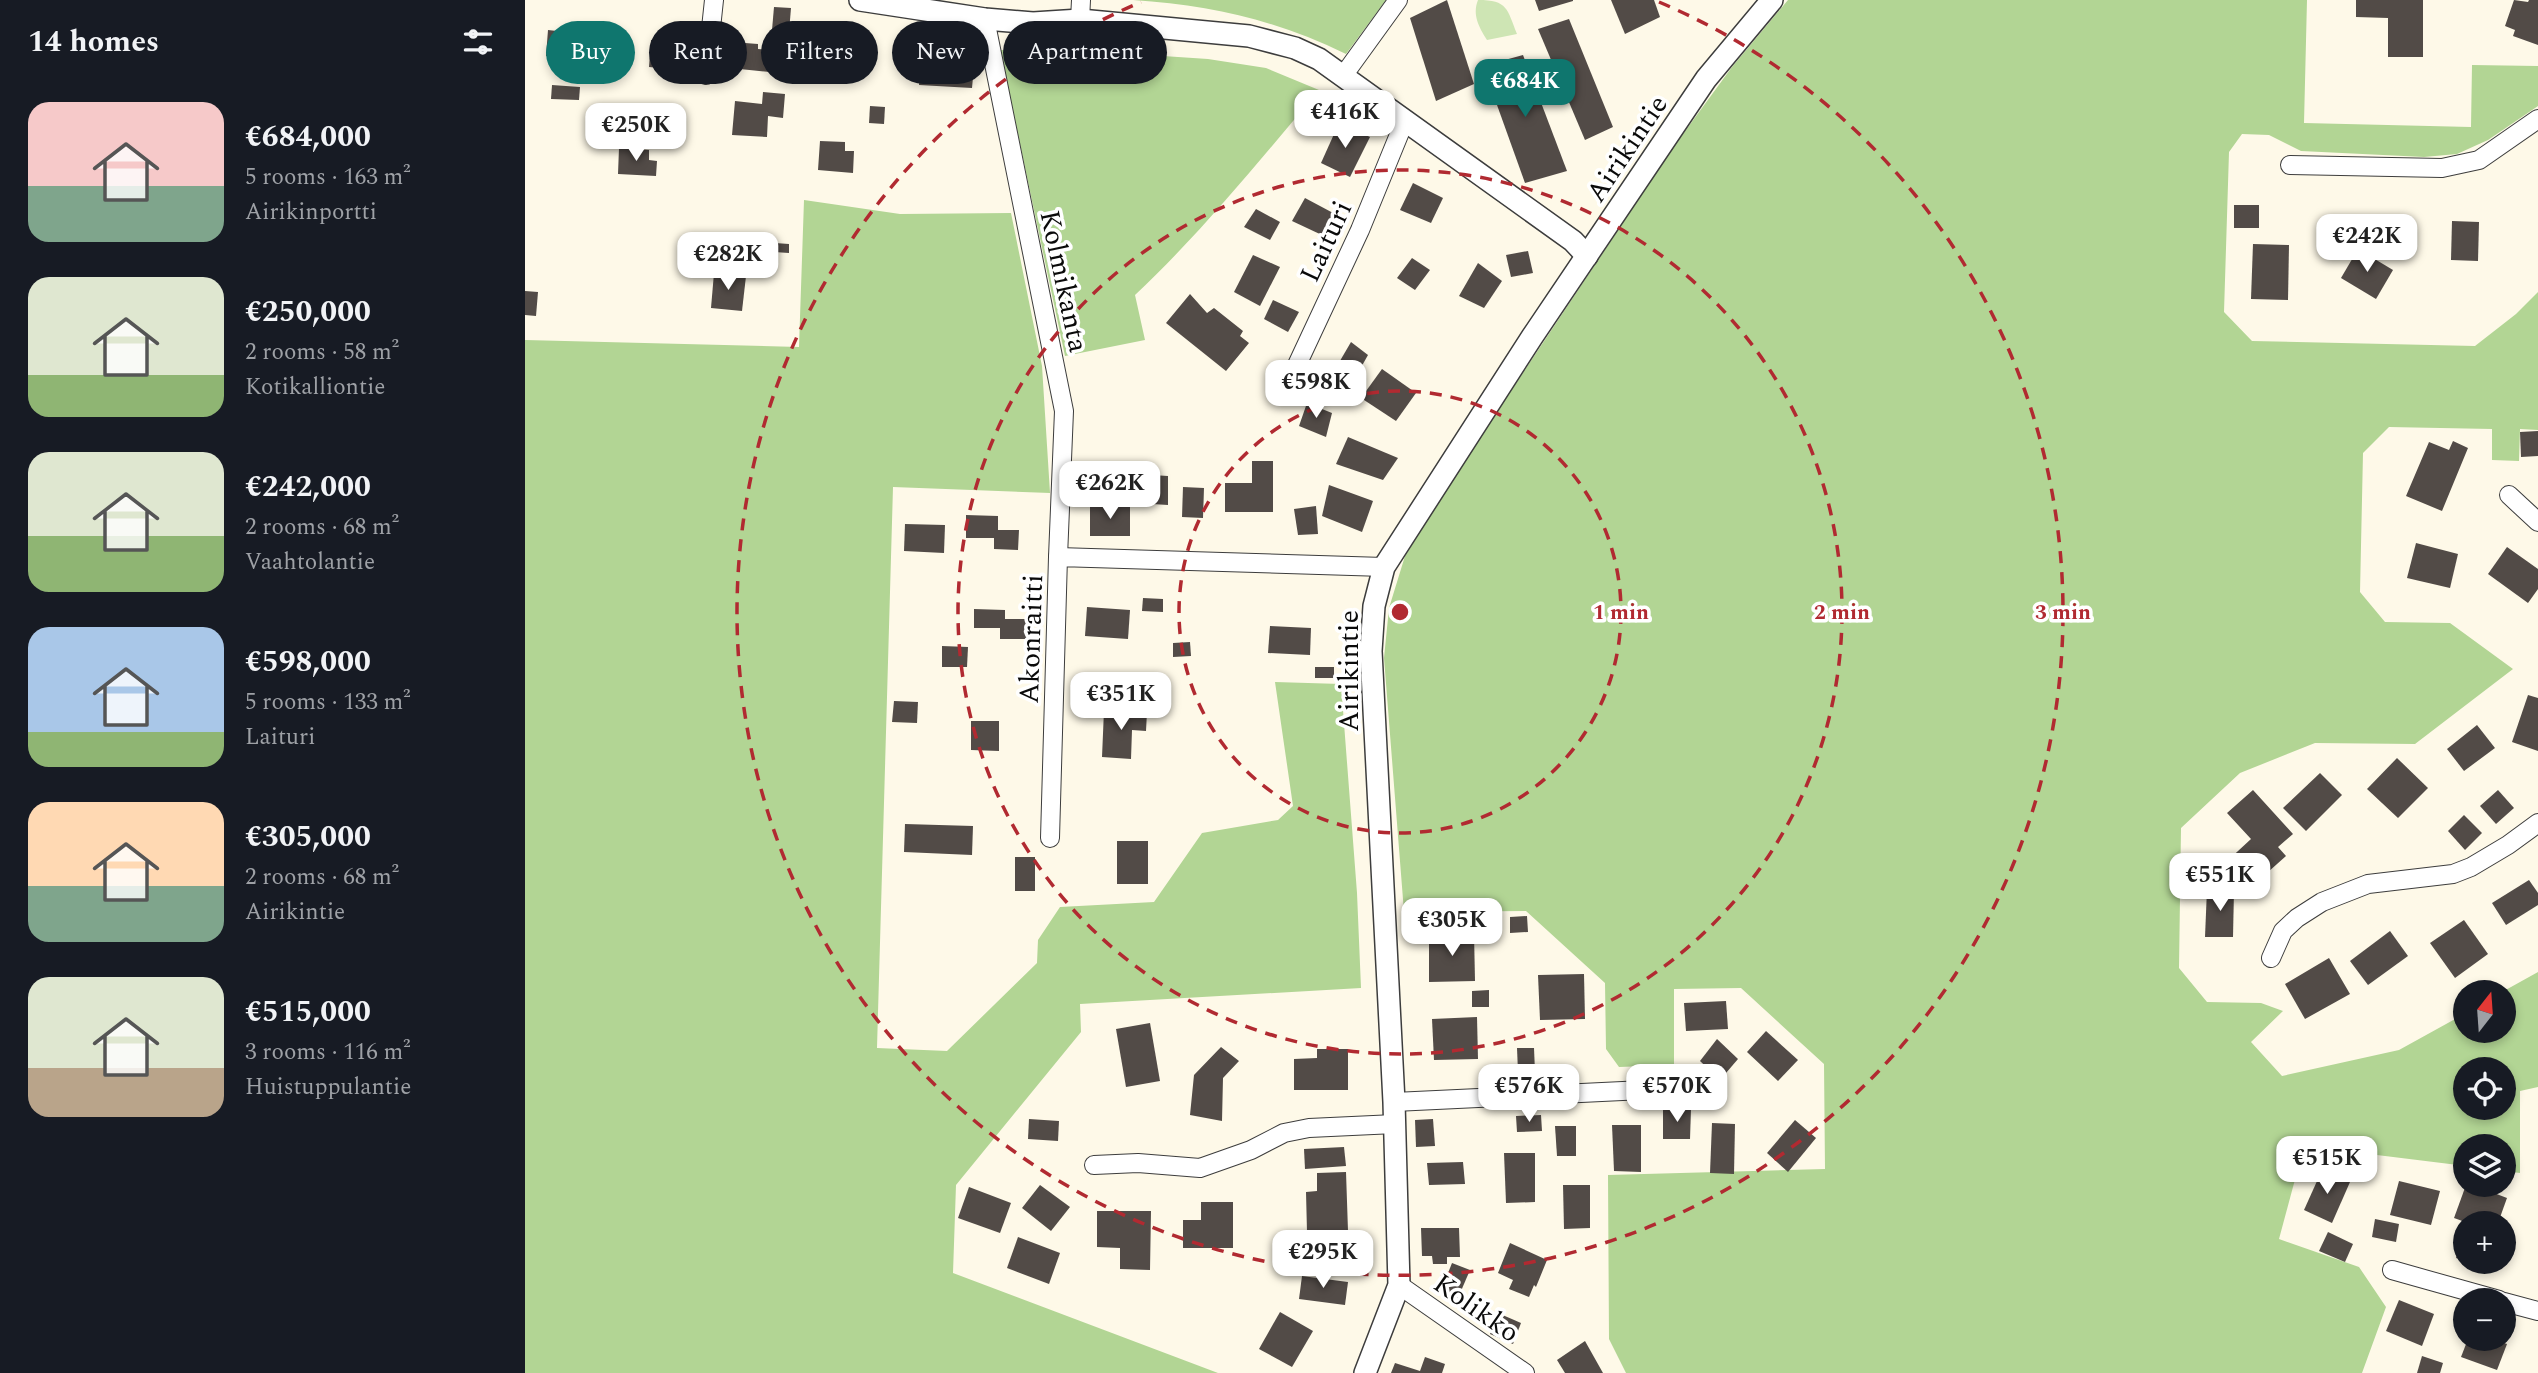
<!DOCTYPE html>
<meta charset="utf-8">
<style>
:root{--surface:#171b24;--page:#20242c;--text:#f1f3f6;--muted:#9ea1a6;--accent:#0f766e}
body{margin:0;font-family:Spectral,serif;background:var(--page);color:var(--text);height:100vh;display:flex;flex-direction:column;font-size:26px;white-space:nowrap}
*{box-sizing:border-box;margin:0}
p{font-size:23px;color:var(--muted)}
.icon{flex:none;width:38px;height:38px;fill:none;stroke:currentColor;stroke-width:2;stroke-linecap:round;stroke-linejoin:round}
.map{position:relative;flex:1;overflow:hidden}
.details{display:flex;flex-direction:column;background:var(--surface);width:525px}
.details>*{flex:none}
.top-card{position:absolute;left:21px;top:21px;width:665px;height:63px;display:flex;gap:14px}
.needle{width:46px;rotate:17deg}
.tools{position:absolute;left:1928px;top:980px;display:grid;gap:14px}
.tools a{display:grid;place-items:center;width:63px;height:63px;border-radius:50%;background:var(--surface);box-shadow:0 4px 10px #0003;font-size:35px}
.price{position:absolute;translate:-50% -60px;padding:0 16px;border-radius:14px;background:#fff;color:#222;font-size:23px;line-height:46px;filter:drop-shadow(0 2px 4px #0008)}
.price::after{content:'';position:absolute;left:50%;top:42px;width:21px;height:16px;margin-left:-10px;background:inherit;clip-path:polygon(0 0,100% 0,50% 100%)}
.price.on{background:var(--accent);color:#fff}
ul{padding:0;list-style:none}
li{display:flex;align-items:center;gap:21px;height:175px;padding:0 28px}
li span{display:grid;place-items:center;flex:none;width:196px;height:140px;border-radius:21px;color:#555}
li>.icon{margin-inline-start:auto}
span .icon{width:84px;height:84px;fill:#fffc;stroke-width:1}
li b{font-size:30px}
h2{display:flex;justify-content:space-between;align-items:center;height:84px;padding:0 28px;font-size:30px}
.chip{padding:0 24px;border-radius:32px;background:var(--surface);box-shadow:0 4px 10px #0003;font-size:24px;line-height:63px}
.chip.on{background:var(--accent);color:#fff}
main{display:flex;flex:1;min-height:0}
.map>svg:first-child{display:block}
.green{fill:#cee5b4}
.forest{fill:#b2d594;fill-rule:evenodd}
.building{fill:#524b47}
.lines{fill:none;stroke-linecap:round;stroke-linejoin:round}
.minor-casing{stroke:#3d3d3d;stroke-width:20}
.tertiary-casing{stroke:#3d3d3d;stroke-width:24}
.minor{stroke:#fff;stroke-width:18}
.tertiary{stroke:#fff;stroke-width:21}
.ring{fill:none;stroke:#b12a31;stroke-width:3.5;stroke-dasharray:12 9}
.labels{text-anchor:middle;stroke-width:7;stroke-linejoin:round;paint-order:stroke}
.street-label{font-size:28px;fill:#0a0a0a;stroke:#fff}
.centre{fill:#b12a31;stroke:#fff;stroke-width:3.5}
.ring-label{font-size:21px;text-anchor:middle;font-weight:bold;fill:#b12a31;stroke:#fff;stroke-width:7;stroke-linejoin:round;paint-order:stroke}
</style>
<main>
<section class="details">
<h2>14 homes<svg class="icon" aria-label="filters" viewBox="0 0 24 24"><path d="M4 7h16M4 17h16"/><circle cx="9" cy="7" r="2"/><circle cx="15" cy="17" r="2"/></svg></h2>
<ul>
<li><span style="background:linear-gradient(#f6c9c9 60%,#7fa58c 0)"><svg class="icon" aria-label="home" viewBox="0 0 24 24"><path d="M3 11l9-7 9 7M6 9v11h12V9"/></svg></span><div><b>€684,000</b><p>5 rooms · 163 m²</p><p>Airikinportti</p></div></li>
<li><span style="background:linear-gradient(#dfe7d0 70%,#8fb573 0)"><svg class="icon" aria-label="home" viewBox="0 0 24 24"><path d="M3 11l9-7 9 7M6 9v11h12V9"/></svg></span><div><b>€250,000</b><p>2 rooms · 58 m²</p><p>Kotikalliontie</p></div></li>
<li><span style="background:linear-gradient(#dfe7d0 60%,#8fb573 0)"><svg class="icon" aria-label="home" viewBox="0 0 24 24"><path d="M3 11l9-7 9 7M6 9v11h12V9"/></svg></span><div><b>€242,000</b><p>2 rooms · 68 m²</p><p>Vaahtolantie</p></div></li>
<li><span style="background:linear-gradient(#a9c7e8 75%,#8fb573 0)"><svg class="icon" aria-label="home" viewBox="0 0 24 24"><path d="M3 11l9-7 9 7M6 9v11h12V9"/></svg></span><div><b>€598,000</b><p>5 rooms · 133 m²</p><p>Laituri</p></div></li>
<li><span style="background:linear-gradient(#ffd9b3 60%,#7fa58c 0)"><svg class="icon" aria-label="home" viewBox="0 0 24 24"><path d="M3 11l9-7 9 7M6 9v11h12V9"/></svg></span><div><b>€305,000</b><p>2 rooms · 68 m²</p><p>Airikintie</p></div></li>
<li><span style="background:linear-gradient(#dfe7d0 65%,#b9a48a 0)"><svg class="icon" aria-label="home" viewBox="0 0 24 24"><path d="M3 11l9-7 9 7M6 9v11h12V9"/></svg></span><div><b>€515,000</b><p>3 rooms · 116 m²</p><p>Huistuppulantie</p></div></li>
</ul>
</section>
<div class="map">
<svg width="2013" height="1373" viewBox="0 0 2013 1373">
<rect width="100%" height="100%" fill="#fef9e8"/>
<path class="green" d="M 953,0 C 983,0 982,9 992,34 L 962,40 C 954,27 947,15 953,0 Z"/>
<g class="forest">
<path d="M 608,0 L 861,0 L 821,54 C 751,20 686,5 608,0 Z"/>
<path d="M 1263,0 L 1782,0 L 1779,123 L 1946,127 L 1947,65 L 2013,66 L 2013,106 L 1963,140 L 1932,154 L 1899,157 L 1776,151 L 1744,135 L 1717,134 L 1704,152 L 1699,312 L 1727,341 L 1950,346 L 1991,314 L 2013,292 L 2013,430 L 1995,429 L 1994,461 L 1967,460 L 1967,429 L 1864,427 L 1838,453 L 1835,592 L 1860,622 L 1925,623 L 1988,669 L 1890,744 L 1790,743 L 1715,773 L 1656,828 L 1654,968 L 1682,1002 L 1736,1003 L 1758,1011 L 1726,1042 L 1757,1076 L 1874,1050 L 1941,1013 L 1941,1031 L 1979,1031 L 1979,992 L 1977,992 L 2013,972 L 2013,1087 L 1995,1091 L 1995,1173 L 1979,1171 L 1979,1146 L 1941,1146 L 1941,1166 L 1779,1146 L 1754,1239 L 1834,1267 L 1861,1307 L 1837,1373 L 1101,1373 L 1084,1339 L 1083,1175 L 1300,1169 L 1299,1064 L 1216,988 L 1149,989 L 1149,1065 L 1094,1067 L 1081,1049 L 1080,983 L 1001,911 L 879,912 L 859,658 L 864,608 L 880,556 L 944,454 L 1147,149 L 1207,67 ZM 1941,1069 L 1979,1069 L 1979,1108 L 1941,1108 Z"/>
<path d="M 475,50 L 548,50 L 683,59 L 741,68 L 794,90 C 735,160 677,232 610,295 L 620,340 L 540,356 Z"/>
<polygon points="279,200 375,214 486,213 517,366 525,493 368,487 352,1048 422,1051 512,963 513,940 535,907 629,902 677,833 753,820 768,806 750,682 816,684 832,893 836,988 555,1004 556,1032 431,1185 428,1273 693,1373 0,1373 0,340 274,347"/>
</g>
<g class="building">
<polygon points="922,0 949,84 911,101 885,18"/>
<polygon points="1010,0 1048,0 1048,1 1014,11"/>
<polygon points="1086,0 1129,0 1135,17 1100,34"/>
<polygon points="1831,0 1898,0 1898,57 1863,57 1863,18 1831,17"/>
<polygon points="1989,0 2003,2 2004,0 2013,0 2013,45 1988,36 1990,30 1980,26"/>
<polygon points="249,7 266,8 264,32 247,30"/>
<polygon points="1044,19 1088,127 1060,140 1013,29"/>
<polygon points="23,30 49,33 47,58 36,58 35,63 26,62 26,57 21,56"/>
<polygon points="144,35 158,36 156,70 124,67 126,40 143,41"/>
<polygon points="207,42 233,44 233,49 247,50 245,72 205,68"/>
<polygon points="998,55 1042,171 1000,183 958,66"/>
<polygon points="396,56 432,58 432,66 449,67 447,88 394,85"/>
<polygon points="27,85 55,87 54,100 26,99"/>
<polygon points="238,92 260,94 258,118 243,116 242,137 207,135 210,101 237,104"/>
<polygon points="345,106 360,107 359,124 344,123"/>
<polygon points="814,123 845,137 825,177 796,163"/>
<polygon points="295,141 320,142 320,151 329,151 328,173 293,170"/>
<polygon points="94,148 124,150 124,160 132,161 131,176 93,174"/>
<polygon points="888,183 918,198 906,223 875,210"/>
<polygon points="780,198 810,214 799,236 767,221"/>
<rect x="1709" y="205" width="25" height="23"/>
<polygon points="731,209 755,222 745,240 719,227"/>
<polygon points="1927,221 1954,222 1953,261 1926,260"/>
<polygon points="250,243 264,244 264,253 249,252"/>
<polygon points="1728,244 1764,245 1763,300 1726,299"/>
<polygon points="1833,249 1868,270 1851,299 1816,278"/>
<polygon points="1003,251 1008,273 986,277 981,255"/>
<polygon points="728,255 755,267 735,306 709,292"/>
<polygon points="887,258 905,270 890,290 872,278"/>
<polygon points="953,263 977,281 959,308 934,296"/>
<polygon points="189,273 221,276 217,311 186,308"/>
<polygon points="0,291 13,292 11,316 0,315"/>
<polygon points="665,294 682,313 689,308 718,331 715,336 724,343 701,371 641,323"/>
<polygon points="748,300 774,312 763,332 739,319"/>
<polygon points="826,342 843,355 830,378 812,366"/>
<polygon points="857,369 891,393 871,421 836,398"/>
<polygon points="782,403 807,413 801,437 774,426"/>
<polygon points="2013,431 2013,456 1996,457 1995,432"/>
<polygon points="823,437 873,458 858,480 811,464"/>
<polygon points="1928,441 1943,448 1917,511 1881,496 1904,442 1924,450"/>
<polygon points="727,461 748,461 748,512 700,512 700,483 727,483"/>
<polygon points="627,475 643,476 643,505 627,504"/>
<polygon points="804,485 848,501 837,532 797,516"/>
<polygon points="658,487 679,488 678,518 657,517"/>
<rect x="565" y="506" width="40" height="30"/>
<polygon points="791,506 793,534 773,535 769,509"/>
<polygon points="441,515 473,516 473,530 494,530 493,550 469,549 469,538 441,538"/>
<polygon points="380,524 420,525 419,553 379,551"/>
<polygon points="1891,543 1933,554 1925,588 1882,578"/>
<polygon points="1982,547 2013,569 2013,589 2003,603 1963,574"/>
<polygon points="618,598 638,599 638,612 617,611"/>
<polygon points="562,607 605,610 603,639 560,636"/>
<polygon points="449,609 480,610 480,619 505,619 505,639 475,639 475,628 449,628"/>
<polygon points="745,626 786,628 785,655 743,653"/>
<polygon points="665,642 666,656 648,657 648,643"/>
<polygon points="417,646 443,647 442,667 417,667"/>
<rect x="790" y="667" width="19" height="11"/>
<polygon points="2003,695 2013,698 2013,751 1987,742"/>
<polygon points="369,701 393,702 392,723 367,722"/>
<polygon points="579,710 622,712 621,731 607,730 606,759 577,757"/>
<polygon points="446,721 474,721 474,751 446,750"/>
<polygon points="1952,725 1970,748 1939,771 1922,749"/>
<polygon points="1872,758 1903,788 1873,818 1842,789"/>
<polygon points="1795,773 1817,795 1781,831 1758,808"/>
<polygon points="1728,790 1768,834 1753,847 1761,856 1724,889 1700,863 1726,839 1702,813"/>
<polygon points="1973,790 1989,808 1971,824 1955,806"/>
<polygon points="1939,815 1957,833 1940,850 1923,831"/>
<polygon points="380,824 448,826 447,855 379,852"/>
<rect x="592" y="841" width="31" height="43"/>
<rect x="490" y="857" width="20" height="34"/>
<polygon points="2004,880 2013,893 2013,905 1981,925 1967,903"/>
<polygon points="1682,889 1709,890 1708,937 1680,937"/>
<polygon points="1002,916 1003,932 985,933 985,917"/>
<polygon points="1939,920 1963,954 1930,978 1905,943"/>
<polygon points="1865,931 1883,956 1843,985 1825,961"/>
<polygon points="949,933 950,981 904,982 904,934"/>
<polygon points="1804,958 1825,994 1780,1019 1760,984"/>
<polygon points="1059,974 1060,1019 1015,1020 1013,975"/>
<polygon points="964,990 964,1007 947,1007 947,991"/>
<polygon points="1201,1001 1203,1029 1161,1031 1159,1003"/>
<polygon points="952,1017 953,1059 909,1060 907,1019"/>
<polygon points="625,1023 635,1081 601,1087 591,1029"/>
<polygon points="1241,1031 1273,1060 1253,1081 1222,1052"/>
<polygon points="1192,1039 1213,1059 1195,1080 1175,1061"/>
<polygon points="696,1047 714,1061 698,1078 697,1121 665,1115 669,1075"/>
<polygon points="992,1048 1009,1048 1010,1072 993,1072"/>
<polygon points="792,1049 823,1049 823,1090 769,1090 769,1059 792,1058"/>
<polygon points="1138,1109 1166,1109 1165,1139 1138,1139"/>
<polygon points="1016,1115 1017,1131 992,1132 991,1116"/>
<polygon points="504,1119 534,1121 533,1141 503,1139"/>
<polygon points="908,1119 910,1146 891,1147 890,1120"/>
<polygon points="1270,1120 1291,1138 1263,1172 1242,1153"/>
<polygon points="1187,1123 1210,1124 1209,1174 1185,1173"/>
<polygon points="1087,1125 1116,1125 1116,1172 1089,1171"/>
<polygon points="1030,1126 1051,1126 1051,1156 1032,1156"/>
<polygon points="819,1147 821,1166 780,1169 779,1149"/>
<polygon points="979,1153 1010,1153 1010,1202 981,1203"/>
<polygon points="938,1162 940,1184 904,1185 902,1163"/>
<polygon points="1797,1170 1825,1182 1807,1223 1779,1210"/>
<polygon points="821,1172 823,1231 782,1232 781,1192 792,1191 792,1173"/>
<polygon points="1874,1181 1915,1191 1906,1225 1865,1215"/>
<polygon points="515,1185 545,1207 526,1231 497,1208"/>
<polygon points="1038,1185 1065,1185 1065,1228 1039,1229"/>
<polygon points="1941,1185 1948,1185 1982,1198 1973,1223 1943,1223 1929,1218"/>
<polygon points="444,1187 486,1203 475,1233 433,1218"/>
<polygon points="676,1202 708,1202 708,1248 658,1248 658,1220 676,1220"/>
<polygon points="572,1211 626,1211 625,1270 595,1269 595,1248 572,1247"/>
<polygon points="1850,1219 1874,1224 1871,1242 1847,1237"/>
<polygon points="896,1228 934,1228 935,1257 922,1257 922,1264 908,1264 907,1256 897,1256"/>
<polygon points="1803,1232 1828,1244 1820,1262 1794,1251"/>
<polygon points="1937,1236 1941,1237 1941,1261 1931,1258"/>
<polygon points="493,1237 535,1253 524,1284 482,1268"/>
<polygon points="985,1243 1022,1260 1011,1287 1009,1285 1004,1297 984,1289 988,1280 973,1273"/>
<polygon points="927,1263 945,1270 933,1298 916,1291"/>
<polygon points="777,1276 823,1282 820,1305 774,1299"/>
<polygon points="1874,1300 1909,1314 1897,1346 1861,1331"/>
<polygon points="755,1312 788,1331 767,1367 734,1349"/>
<polygon points="973,1313 996,1323 988,1344 965,1334"/>
<polygon points="1943,1339 1968,1339 1982,1344 1972,1370 1936,1357"/>
<polygon points="1060,1341 1078,1373 1040,1373 1032,1360"/>
<polygon points="1897,1356 1918,1363 1915,1373 1892,1373"/>
<polygon points="900,1357 920,1364 917,1373 866,1373 870,1363 895,1371"/>
</g>
<g class="lines">
<g class="minor-casing">
<g id="minor">
<polyline points="460,19 539,411 533,557"/>
<polyline points="555,20 556,0"/>
<polyline points="181,75 189,0"/>
<polyline points="818,76 873,0"/>
<polyline points="1765,165 1917,168 1954,160 2013,119"/>
<polyline points="764,382 835,230 880,120"/>
<polyline points="1984,495 2013,522"/>
<polyline points="525,838 533,557 859,567"/>
<polyline points="1746,958 1758,931 1772,918 1797,902 1843,884 1928,874 1946,867 1983,845 2013,823"/>
<polyline points="869,1102 1160,1088"/>
<polyline points="569,1165 613,1163 675,1168 726,1150 759,1133 784,1128 870,1124"/>
<polyline points="1867,1270 1974,1300"/>
<polyline points="874,1285 1000,1373"/>
<polyline points="1979,1302 2013,1311"/>
</g>
</g>
<g class="tertiary-casing">
<g id="tertiary">
<polyline points="335,0 460,19 508,23 555,20 724,36 770,48 794,59 1048,241 1062,256"/>
<polyline points="840,1373 874,1285 869,1102 846,651 849,606 859,567 1007,337 1181,79 1247,0"/>
</g>
</g>
<use href="#minor" class="minor"/>
<use href="#tertiary" class="tertiary"/>
</g>
<g class="ring">
<circle cx="875" cy="612" r="221"/>
<circle cx="875" cy="612" r="442"/>
<path d="M1134 2A663 663 0 1 1 616 2"/>
</g>
<g class="labels">
<g class="street-label">
<text transform="translate(1101 148) rotate(-56)" y="10">Airikintie</text>
<text transform="translate(800 241) rotate(-65)" y="10">Laituri</text>
<text transform="translate(540 281) rotate(78)" y="10">Kolmikanta</text>
<text transform="translate(505 639) rotate(-88)" y="10">Akonraitti</text>
<text transform="translate(823 671) rotate(-90)" y="10">Airikintie</text>
<text transform="translate(952 1307) rotate(35)" y="10">Kolikko</text>
</g>
</g>
<circle cx="875" cy="612" r="10" class="centre"/>
<g class="ring-label">
<text x="1096" y="619">1 min</text>
<text x="1317" y="619">2 min</text>
<text x="1538" y="619">3 min</text>
</g>
</svg>
<div class="tools">
<a><svg class="needle" viewBox="-14 -14 28 28"><path d="M0-13l5 13h-10z" fill="#e53935"/><path d="M0 13l5-13h-10z" fill="#9ea1a6"/></svg></a>
<a><svg class="icon" aria-label="locate" viewBox="0 0 24 24"><circle cx="12" cy="12" r="6"/><path d="M12 2v4M12 18v4M2 12h4M18 12h4"/></svg></a>
<a><svg class="icon" aria-label="layers" viewBox="0 0 24 24"><path d="M12 4l9 5-9 5-9-5zM3 14l9 5 9-5"/></svg></a>
<a>+</a>
<a>−</a>
</div>
<b class="price on" style="left:1000px;top:119px">€684K</b>
<b class="price" style="left:820px;top:150px">€416K</b>
<b class="price" style="left:111px;top:163px">€250K</b>
<b class="price" style="left:1842px;top:274px">€242K</b>
<b class="price" style="left:203px;top:292px">€282K</b>
<b class="price" style="left:791px;top:420px">€598K</b>
<b class="price" style="left:585px;top:521px">€262K</b>
<b class="price" style="left:596px;top:732px">€351K</b>
<b class="price" style="left:1695px;top:913px">€551K</b>
<b class="price" style="left:927px;top:958px">€305K</b>
<b class="price" style="left:1004px;top:1124px">€576K</b>
<b class="price" style="left:1152px;top:1124px">€570K</b>
<b class="price" style="left:1802px;top:1196px">€515K</b>
<b class="price" style="left:798px;top:1290px">€295K</b>
<div class="top-card">
<a class="chip on">Buy</a>
<a class="chip">Rent</a>
<a class="chip">Filters</a>
<a class="chip">New</a>
<a class="chip">Apartment</a>
</div>
</div>
</main>
